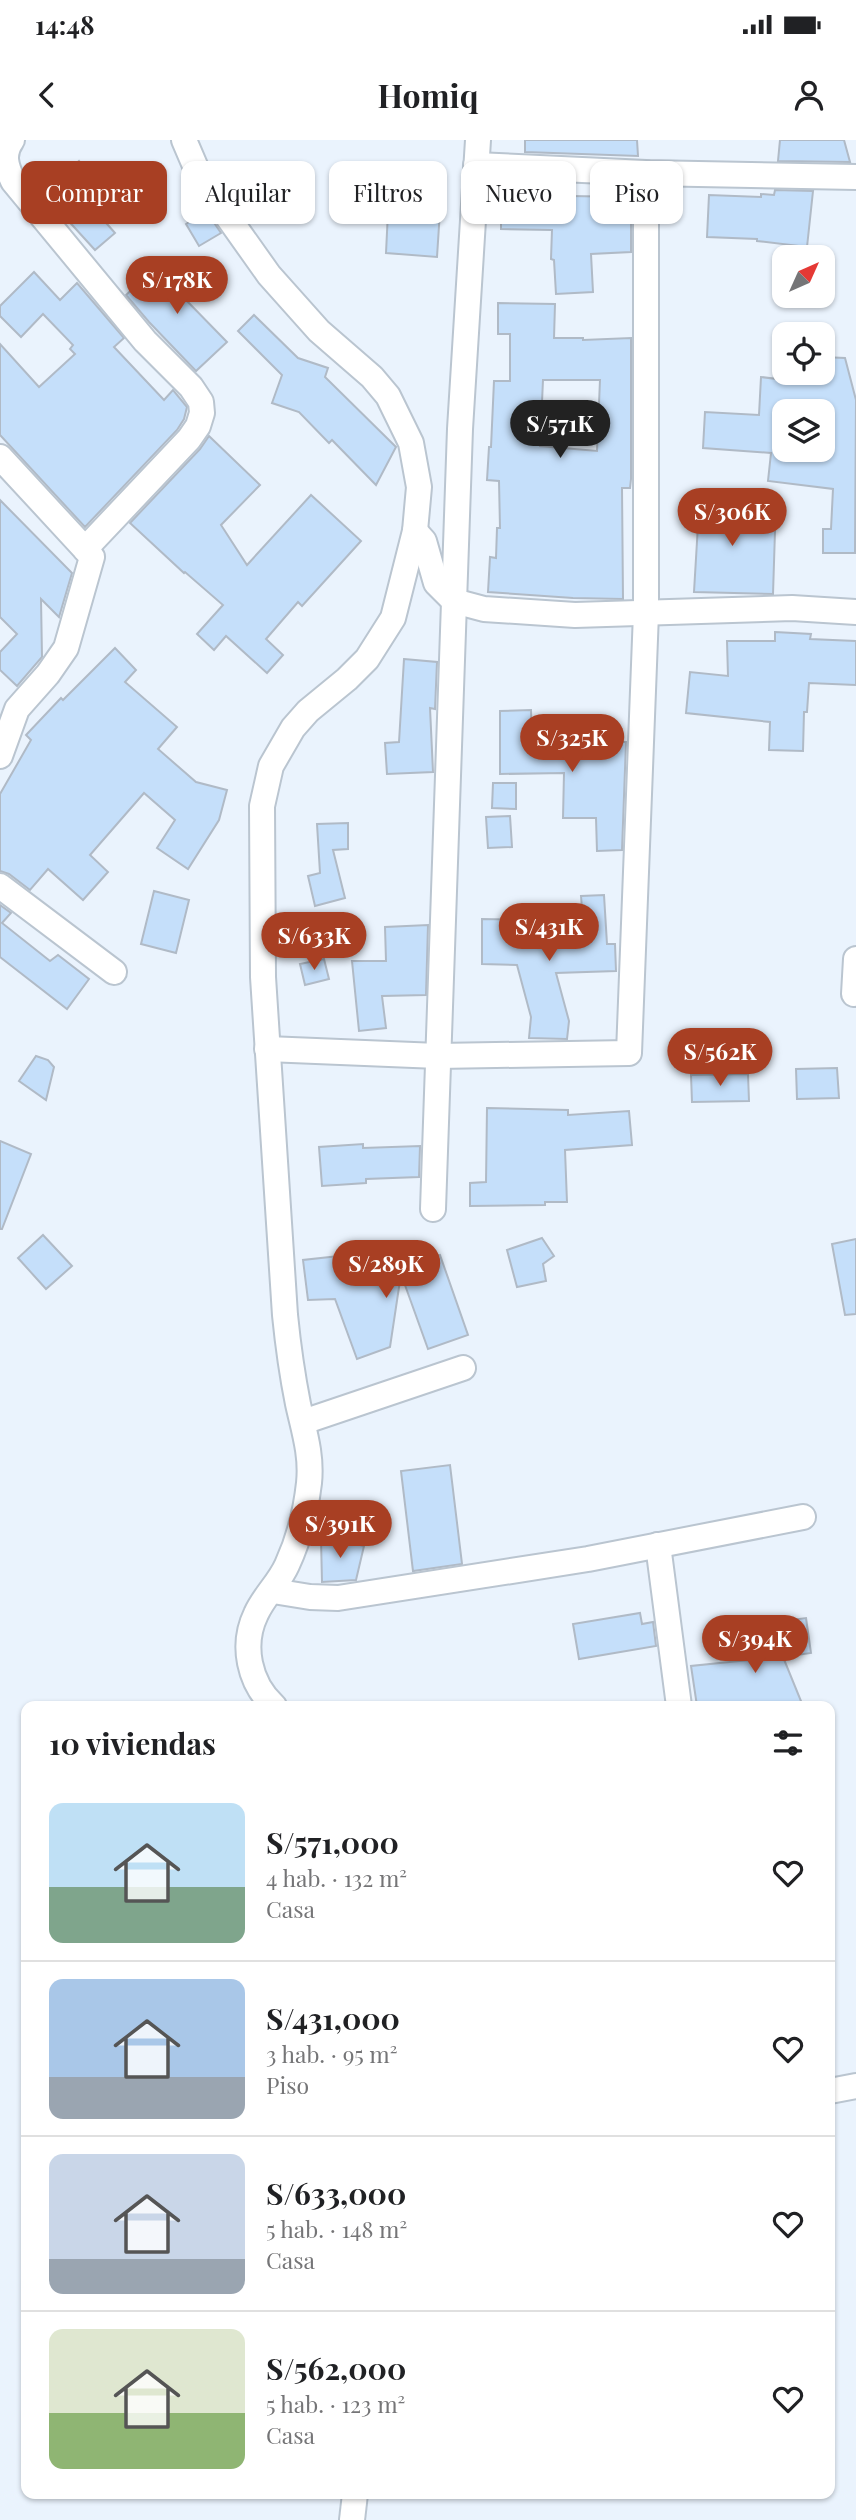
<!DOCTYPE html>
<html lang="es">
<meta charset="utf-8">
<style>
:root{--surface:#fff;--page:#f2f2f2;--text:#202124;--muted:#757577;--line:#e0e0e0;--accent:#a83f23}
body{margin:0;font-family:"Playfair Display",serif;background:var(--page);color:var(--text);height:100vh;display:flex;flex-direction:column;font-size:26px;white-space:nowrap}
*{box-sizing:border-box;margin:0}
p{font-size:23px;color:var(--muted)}
.icon{flex:none;width:38px;height:38px;fill:none;stroke:currentColor;stroke-width:2;stroke-linecap:round;stroke-linejoin:round}
.map{position:relative;flex:1;overflow:hidden}
.drawer{position:absolute;left:21px;top:1561px;width:814px;height:798px;display:flex;flex-direction:column;background:var(--surface);border-radius:14px;box-shadow:0 2px 5px #0004}
.drawer>*{flex:none}
.top-card{position:absolute;left:21px;top:21px;width:816px;height:63px;display:flex;gap:14px}
.needle{width:46px;rotate:45deg}
.controls{position:absolute;left:772px;top:105px;display:grid;gap:14px}
.controls a{display:grid;place-items:center;width:63px;height:63px;border-radius:14px;background:var(--surface);box-shadow:0 2px 5px #0004;font-size:35px}
.price{position:absolute;translate:-50% -60px;padding:0 16px;border-radius:24px;background:var(--accent);color:#fff;font-size:23px;line-height:46px;filter:drop-shadow(0 2px 4px #0008)}
.price::after{content:'';position:absolute;left:50%;top:42px;width:21px;height:16px;margin-left:-10px;background:inherit;clip-path:polygon(0 0,100% 0,50% 100%)}
.price.on{background:#222;color:#fff}
ul{padding:0;list-style:none}
li{display:flex;align-items:center;gap:21px;height:175px;padding:0 28px}
li+li{border-top:2px solid var(--line)}
li span{display:grid;place-items:center;flex:none;width:196px;height:140px;border-radius:14px;color:#555}
li>.icon{margin-inline-start:auto}
span .icon{width:84px;height:84px;fill:#fffc;stroke-width:1}
li b{font-size:30px}
h2{display:flex;justify-content:space-between;align-items:center;height:84px;padding:0 28px;font-size:30px}
.pill{padding:0 24px;border-radius:14px;background:var(--surface);box-shadow:0 2px 5px #0004;font-size:24px;line-height:63px}
.pill.on{background:var(--accent);color:#fff}
.status{display:flex;justify-content:space-between;align-items:center;height:49px;padding:0 35px;background:var(--surface);direction:ltr}
.status svg{height:19px;fill:currentColor}
header{display:flex;justify-content:space-between;align-items:center;height:91px;padding:0 28px;background:var(--surface);font-size:32px;font-weight:700}
.map>svg:first-child{display:block}
.building{fill:#c5dffa;stroke:#b0bac6;stroke-width:2;fill-rule:evenodd}
.lines{fill:none;stroke-linecap:round;stroke-linejoin:round}
.minor-casing{stroke:#bac5d0;stroke-width:28}
.minor{stroke:#fff;stroke-width:24}
</style>
<div class="status"><b>14:48</b><svg viewBox="0 0 49 12"><path d="M0 12V9h3v3zM5 12V6h3v6zM10 12V3h3v9zM15 12V0h3v12zM26 1h20v11H26zM47 4h2v5h-2z"/></svg></div>
<header><svg class="icon" aria-label="back" viewBox="0 0 24 24"><path d="M15 5l-7 7 7 7"/></svg>Homiq<svg class="icon" aria-label="person" viewBox="0 0 24 24"><circle cx="12" cy="8" r="4"/><path d="M4 21q1-7 8-7t8 7"/></svg></header>
<div class="map">
<svg width="856" height="2380" viewBox="0 0 856 2380">
<rect width="100%" height="100%" fill="#eaf3fd"/>
<g class="building">
<polygon points="525,0 637,0 638,16 525,12"/>
<polygon points="780,0 844,0 850,22 778,21"/>
<polygon points="79,21 114,61 99,75 115,93 95,110 43,53"/>
<polygon points="775,50 813,51 807,107 757,101 757,99 707,97 709,55 761,57 761,54 774,55"/>
<polygon points="389,51 441,55 437,117 386,113"/>
<polygon points="501,55 631,57 631,112 591,114 593,152 556,154 554,120 551,119 552,90 501,89"/>
<polygon points="206,71 221,93 199,106 186,84"/>
<polygon points="185,126 200,143 184,158 227,202 196,231 149,182 126,155 155,128 167,142"/>
<polygon points="34,132 60,160 77,143 124,198 114,207 164,260 173,250 187,267 184,279 177,290 85,387 0,295 0,204 39,247 75,214 70,209 73,205 43,174 21,197 0,176 0,166"/>
<path d="M 498,163 L 555,164 L 554,198 L 583,198 L 583,200 L 631,198 L 631,339 L 630,348 L 622,348 L 623,459 L 573,458 L 488,452 L 490,417 L 496,418 L 497,388 L 500,388 L 499,341 L 487,340 L 489,307 L 491,307 L 494,241 L 510,241 L 510,194 L 498,194 ZM 543,240 L 600,240 L 597,311 L 540,306 Z"/>
<polygon points="254,175 298,218 328,228 325,237 396,307 376,345 332,300 329,303 299,272 272,263 282,235 238,191"/>
<path d="M 822,217 L 845,218 L 856,260 L 855,413 L 823,413 L 823,389 L 831,389 L 833,349 L 768,341 L 771,313 L 703,308 L 705,272 L 759,275 L 761,237 L 802,242 L 802,233 L 822,233 ZM 784,271 L 822,271 L 822,310 L 784,310 Z"/>
<polygon points="209,296 260,345 221,385 247,425 311,355 361,401 302,466 298,462 266,499 283,515 267,533 226,496 214,510 197,494 223,465 185,432 184,433 130,383 200,309"/>
<polygon points="700,351 749,354 747,389 775,391 773,454 694,452"/>
<polygon points="0,360 72,433 59,477 41,459 42,517 17,546 0,530 0,512 17,494 0,477"/>
<polygon points="775,492 811,494 810,499 856,501 856,545 809,543 807,572 804,572 803,611 769,610 770,582 686,573 690,532 728,536 727,501 775,501"/>
<polygon points="115,508 136,530 125,542 177,587 158,609 196,642 227,650 219,680 188,729 157,708 175,680 144,653 90,715 108,732 83,760 48,729 30,750 9,734 0,731 0,654 31,600 26,595 61,558 63,560"/>
<polygon points="404,519 437,522 435,569 430,568 433,632 387,634 385,603 399,602"/>
<polygon points="531,570 532,601 626,602 622,710 597,711 596,678 563,678 564,633 500,634 500,571"/>
<polygon points="493,643 516,643 516,669 492,668"/>
<polygon points="510,676 512,707 488,708 486,677"/>
<polygon points="348,683 348,709 333,710 345,758 315,766 308,736 320,733 317,684"/>
<polygon points="154,751 189,760 176,813 141,804"/>
<polygon points="604,755 607,804 615,804 616,831 556,833 569,881 567,899 529,898 531,877 517,825 482,824 482,779 537,780 537,806 585,805 581,756"/>
<polygon points="0,765 11,773 2,783 50,821 58,815 89,839 67,869 0,817"/>
<polygon points="428,785 426,855 382,856 386,888 359,891 352,821 386,821 385,787"/>
<polygon points="324,819 329,839 305,845 300,824"/>
<polygon points="36,916 48,920 54,927 46,960 19,941"/>
<polygon points="837,928 839,958 797,959 796,929"/>
<polygon points="748,934 749,961 692,962 691,935"/>
<polygon points="487,968 568,970 568,975 629,971 632,1005 565,1010 567,1062 545,1062 545,1065 470,1066 470,1043 486,1042"/>
<polygon points="0,1001 31,1014 2,1089 0,1089"/>
<polygon points="363,1004 363,1008 420,1006 419,1037 366,1039 366,1043 322,1046 319,1007"/>
<polygon points="43,1095 72,1126 46,1149 18,1118"/>
<polygon points="542,1098 554,1116 543,1124 546,1141 517,1147 507,1110"/>
<polygon points="856,1099 856,1174 845,1175 832,1104"/>
<polygon points="366,1113 369,1141 440,1115 468,1195 428,1209 401,1134 390,1207 357,1219 335,1159 308,1160 303,1120"/>
<polygon points="450,1325 462,1424 413,1431 401,1331"/>
<polygon points="334,1398 364,1406 356,1440 322,1442 321,1399"/>
<polygon points="640,1473 642,1484 653,1482 656,1506 579,1519 573,1484"/>
<polygon points="806,1478 811,1513 783,1517 803,1566 697,1566 691,1526 780,1517 775,1482"/>
</g>
<g class="lines">
<g class="minor-casing">
<g id="minor">
<path d="M 184,0 L 196,28 L 208,49 L 269,135 L 319,191 L 372,237 L 388,256 L 411,303 L 419,347 L 415,391 L 393,478 L 367,519 L 347,539 L 308,571 L 293,588 L 271,626 L 262,666 L 263,837 L 285,1175 C 288,1205 292,1234 298,1264 C 304,1291 312,1315 309,1343 C 306,1371 299,1399 287,1425 C 279,1443 264,1456 256,1474 C 241,1505 249,1543 274,1566"/>
<polyline points="476,25 646,33 856,37"/>
<polyline points="0,317 85,409"/>
<polyline points="415,391 424,401 436,443 454,461 484,469 575,475 792,468 856,472"/>
<path d="M 0,616 L 17,569 L 48,534 L 66,508 L 92,417 L 85,409 L 189,299 L 198,286 L 202,273 L 201,262 L 191,247 L 145,201 L 13,41 C 6,26 2,14 12,0"/>
<polyline points="0,746 114,832"/>
<polyline points="854,854 856,819"/>
<polyline points="267,909 438,916 629,913 646,473 646,33"/>
<polyline points="433,1069 460,289 478,0"/>
<polyline points="303,1282 463,1228"/>
<polyline points="658,1405 679,1566"/>
<polyline points="273,1451 310,1457 338,1458 588,1419 803,1377"/>
<polyline points="830,1951 856,1946"/>
<polyline points="352,2380 355,2354"/>
</g>
</g>
<use href="#minor" class="minor"/>
</g>
</svg>
<div class="controls">
<a><svg class="needle" viewBox="-14 -14 28 28"><path d="M0-13l5 13h-10z" fill="#e53935"/><path d="M0 13l5-13h-10z" fill="#757577"/></svg></a>
<a><svg class="icon" aria-label="locate" viewBox="0 0 24 24"><circle cx="12" cy="12" r="6"/><path d="M12 2v4M12 18v4M2 12h4M18 12h4"/></svg></a>
<a><svg class="icon" aria-label="layers" viewBox="0 0 24 24"><path d="M12 4l9 5-9 5-9-5zM3 14l9 5 9-5"/></svg></a>
</div>
<b class="price" style="left:177px;top:176px">S/178K</b>
<b class="price on" style="left:560px;top:320px">S/571K</b>
<b class="price" style="left:732px;top:408px">S/306K</b>
<b class="price" style="left:572px;top:634px">S/325K</b>
<b class="price" style="left:549px;top:823px">S/431K</b>
<b class="price" style="left:314px;top:832px">S/633K</b>
<b class="price" style="left:720px;top:948px">S/562K</b>
<b class="price" style="left:386px;top:1160px">S/289K</b>
<b class="price" style="left:340px;top:1420px">S/391K</b>
<b class="price" style="left:755px;top:1535px">S/394K</b>
<div class="top-card">
<a class="pill on">Comprar</a>
<a class="pill">Alquilar</a>
<a class="pill">Filtros</a>
<a class="pill">Nuevo</a>
<a class="pill">Piso</a>
</div>
<section class="drawer">
<h2>10 viviendas<svg class="icon" aria-label="filters" viewBox="0 0 24 24"><path d="M4 7h16M4 17h16"/><circle cx="9" cy="7" r="2"/><circle cx="15" cy="17" r="2"/></svg></h2>
<ul>
<li><span style="background:linear-gradient(#bfe0f5 60%,#7fa58c 0)"><svg class="icon" aria-label="home" viewBox="0 0 24 24"><path d="M3 11l9-7 9 7M6 9v11h12V9"/></svg></span><div><b>S/571,000</b><p>4 hab. · 132 m²</p><p>Casa</p></div><svg class="icon" aria-label="heart" viewBox="0 0 24 24"><path d="M12 20l-8-8c-3-5 5-10 8-4 3-6 11-1 8 4z"/></svg></li>
<li><span style="background:linear-gradient(#a9c7e8 70%,#9aa5b1 0)"><svg class="icon" aria-label="home" viewBox="0 0 24 24"><path d="M3 11l9-7 9 7M6 9v11h12V9"/></svg></span><div><b>S/431,000</b><p>3 hab. · 95 m²</p><p>Piso</p></div><svg class="icon" aria-label="heart" viewBox="0 0 24 24"><path d="M12 20l-8-8c-3-5 5-10 8-4 3-6 11-1 8 4z"/></svg></li>
<li><span style="background:linear-gradient(#c9d6e8 75%,#9aa5b1 0)"><svg class="icon" aria-label="home" viewBox="0 0 24 24"><path d="M3 11l9-7 9 7M6 9v11h12V9"/></svg></span><div><b>S/633,000</b><p>5 hab. · 148 m²</p><p>Casa</p></div><svg class="icon" aria-label="heart" viewBox="0 0 24 24"><path d="M12 20l-8-8c-3-5 5-10 8-4 3-6 11-1 8 4z"/></svg></li>
<li><span style="background:linear-gradient(#dfe7d0 60%,#8fb573 0)"><svg class="icon" aria-label="home" viewBox="0 0 24 24"><path d="M3 11l9-7 9 7M6 9v11h12V9"/></svg></span><div><b>S/562,000</b><p>5 hab. · 123 m²</p><p>Casa</p></div><svg class="icon" aria-label="heart" viewBox="0 0 24 24"><path d="M12 20l-8-8c-3-5 5-10 8-4 3-6 11-1 8 4z"/></svg></li>
</ul>
</section>
</div>
